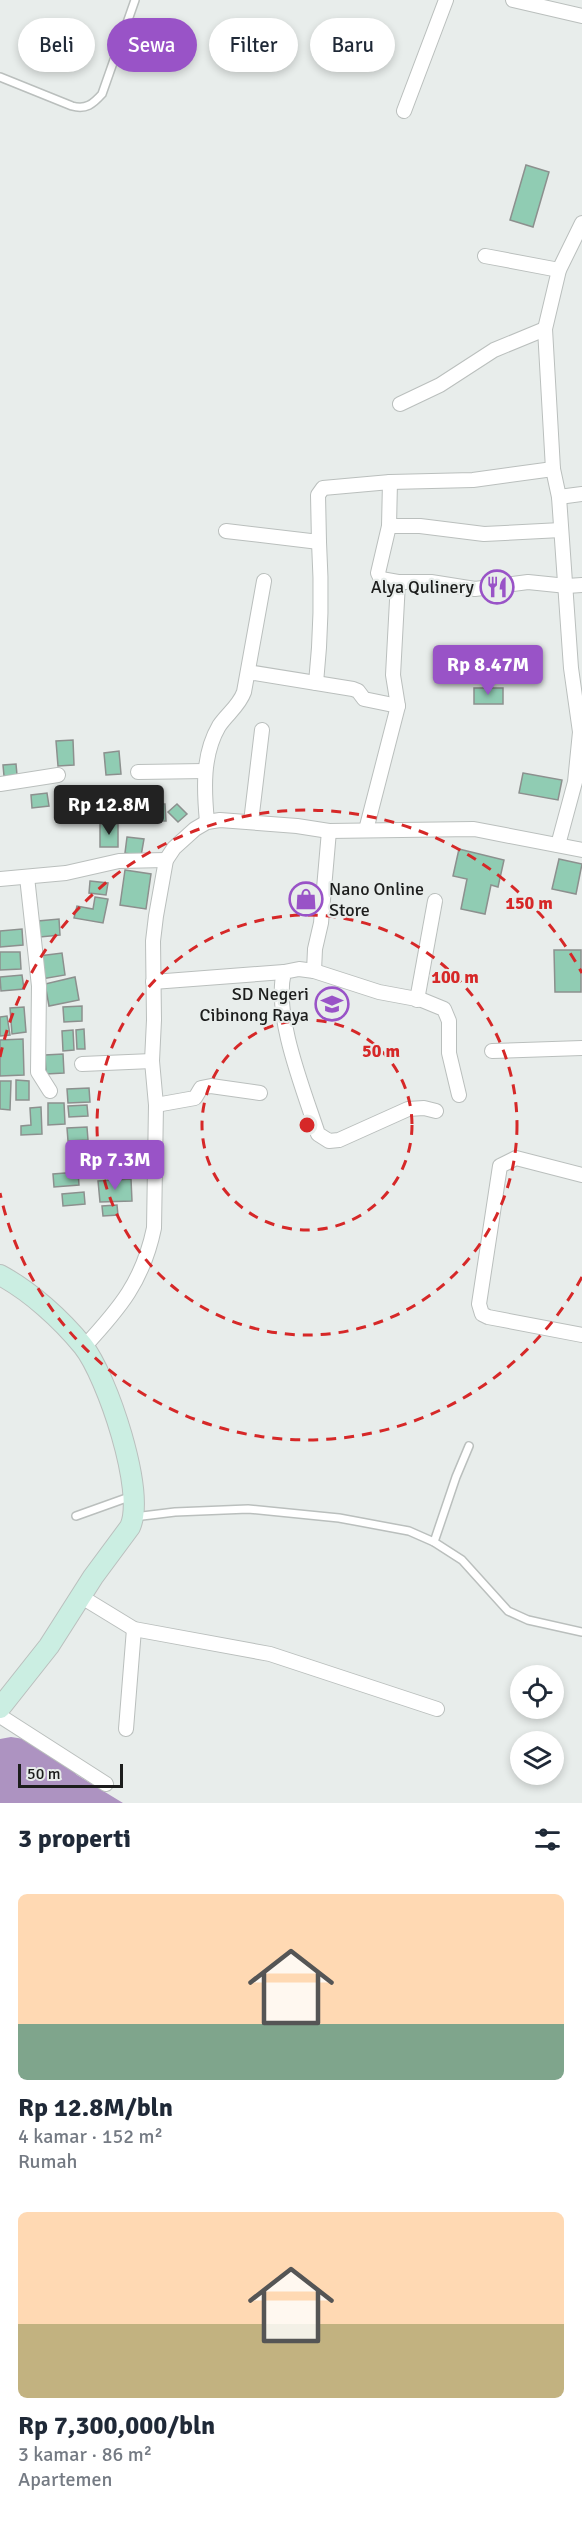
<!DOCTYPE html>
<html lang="id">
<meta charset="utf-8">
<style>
:root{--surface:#fff;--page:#f2f2f3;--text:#1f2937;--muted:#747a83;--accent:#9953c7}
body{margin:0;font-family:Signika,sans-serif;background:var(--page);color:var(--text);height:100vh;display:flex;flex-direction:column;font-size:22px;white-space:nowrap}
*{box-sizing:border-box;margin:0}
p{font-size:20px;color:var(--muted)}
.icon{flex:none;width:33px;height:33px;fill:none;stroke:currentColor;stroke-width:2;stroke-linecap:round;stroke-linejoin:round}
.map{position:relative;height:1803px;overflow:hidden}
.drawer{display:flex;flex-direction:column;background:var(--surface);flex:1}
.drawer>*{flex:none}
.banner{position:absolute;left:18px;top:18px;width:546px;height:54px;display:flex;gap:12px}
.controls{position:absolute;left:510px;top:1665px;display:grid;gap:12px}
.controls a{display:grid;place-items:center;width:54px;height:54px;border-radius:50%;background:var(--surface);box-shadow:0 3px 9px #0003;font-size:30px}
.scale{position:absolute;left:18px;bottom:15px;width:105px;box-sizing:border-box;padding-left:6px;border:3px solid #1c1d1c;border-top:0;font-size:16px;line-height:21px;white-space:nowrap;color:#1c1d1c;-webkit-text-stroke:4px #e8edeb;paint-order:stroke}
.price{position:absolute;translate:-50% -51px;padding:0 14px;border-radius:6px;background:var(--accent);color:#fff;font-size:20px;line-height:39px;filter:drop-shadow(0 2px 3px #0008)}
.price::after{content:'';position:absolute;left:50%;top:36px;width:18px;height:14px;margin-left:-9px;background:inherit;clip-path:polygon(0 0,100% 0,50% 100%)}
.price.current{background:#222;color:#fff}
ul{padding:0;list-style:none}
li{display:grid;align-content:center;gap:12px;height:318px;padding:0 18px}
li span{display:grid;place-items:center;height:186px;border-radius:9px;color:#555}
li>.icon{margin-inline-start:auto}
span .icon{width:108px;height:108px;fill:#fffc;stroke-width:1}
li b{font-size:26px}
h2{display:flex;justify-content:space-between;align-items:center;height:72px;padding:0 18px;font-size:26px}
.chip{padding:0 21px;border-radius:27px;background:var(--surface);box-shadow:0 3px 9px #0003;font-size:21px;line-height:54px}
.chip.current{background:var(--accent);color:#fff}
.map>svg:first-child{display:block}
.water{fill:#ad93c1}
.building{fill:#90ccb3;stroke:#8c908e;stroke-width:1.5}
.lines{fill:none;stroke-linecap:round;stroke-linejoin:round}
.lane-casing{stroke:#babfbd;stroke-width:10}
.street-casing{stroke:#babfbd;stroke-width:16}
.secondary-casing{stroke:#babfbd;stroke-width:22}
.lane{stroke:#fff;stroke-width:7}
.street{stroke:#fff;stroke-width:14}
.secondary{stroke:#cbeee2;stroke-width:20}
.ring{fill:none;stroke:#d62828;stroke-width:3;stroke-dasharray:10 8}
.labels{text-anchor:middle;stroke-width:4.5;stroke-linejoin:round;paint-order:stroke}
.poi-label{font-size:18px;fill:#1c1d1c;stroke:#e8edeb;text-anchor:end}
.centre{fill:#d62828;stroke:#e8edeb;stroke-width:3}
.ring-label{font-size:18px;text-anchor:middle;font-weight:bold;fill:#d62828;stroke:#e8edeb;stroke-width:4.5;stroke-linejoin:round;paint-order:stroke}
</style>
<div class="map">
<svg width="582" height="1803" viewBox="0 0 582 1803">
<rect width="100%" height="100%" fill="#e8edeb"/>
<polygon class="water" points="11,1737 24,1739 61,1759 77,1775 123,1803 0,1803 0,1739"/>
<g class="building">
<polygon points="526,165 549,172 533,227 510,220"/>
<rect x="474" y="688" width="29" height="16"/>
<polygon points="73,740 74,765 58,766 56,741"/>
<polygon points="119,751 121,774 106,775 104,753"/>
<polygon points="16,764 17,775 4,776 3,765"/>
<polygon points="523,773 562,780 558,800 519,793"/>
<polygon points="47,793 49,806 32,808 31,795"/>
<polygon points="118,794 145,794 144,810 118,810"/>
<polygon points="93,796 94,809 59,810 59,798"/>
<polygon points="152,804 165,804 166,821 153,821"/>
<polygon points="177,804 187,814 178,822 168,812"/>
<polygon points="71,810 97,810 98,822 72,823"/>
<rect x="100" y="824" width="18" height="23"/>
<polygon points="127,837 144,839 141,856 125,853"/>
<polygon points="459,849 504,860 498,887 491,885 485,914 461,909 467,879 453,876"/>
<polygon points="559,859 582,864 576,894 552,889"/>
<polygon points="125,870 151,874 146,909 120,905"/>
<polygon points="90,881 108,883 106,895 89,893"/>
<polygon points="95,897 108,899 103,923 74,918 77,906 93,909"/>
<polygon points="59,919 60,935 40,937 38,921"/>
<polygon points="22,929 23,945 0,947 0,931"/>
<polygon points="554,950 581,950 581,992 555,992"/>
<polygon points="0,952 20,952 21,969 0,970"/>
<polygon points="62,953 65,975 42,979 39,956"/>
<polygon points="22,975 24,989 1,991 0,977"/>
<polygon points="75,977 79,1000 49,1006 45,984"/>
<polygon points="82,1006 82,1021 64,1022 63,1007"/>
<polygon points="24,1007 26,1032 12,1034 10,1008"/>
<polygon points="7,1016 10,1035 0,1036 0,1017"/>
<polygon points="84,1029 85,1049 77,1049 76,1030"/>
<polygon points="73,1030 74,1050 63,1051 62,1031"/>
<polygon points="23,1039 24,1075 0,1076 0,1040"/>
<polygon points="63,1054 64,1073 46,1074 45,1055"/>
<polygon points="16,1080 29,1081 29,1100 16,1100"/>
<polygon points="0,1081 11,1081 10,1110 0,1109"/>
<polygon points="89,1088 90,1102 68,1103 67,1089"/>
<polygon points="48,1103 64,1103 65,1124 48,1125"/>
<polygon points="87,1105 88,1116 69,1117 68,1106"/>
<polygon points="41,1107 42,1134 21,1135 21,1126 31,1125 30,1108"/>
<polygon points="87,1127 88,1140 68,1141 67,1128"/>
<polygon points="134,1152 135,1167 106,1168 105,1154"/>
<polygon points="78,1172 79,1185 54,1187 53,1174"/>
<polygon points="131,1179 132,1201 100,1202 98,1181"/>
<polygon points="84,1192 85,1204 63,1206 62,1194"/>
<polygon points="117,1205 118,1215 103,1216 102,1206"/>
</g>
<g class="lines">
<g class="lane-casing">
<g id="lane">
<path d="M 0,77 L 72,106 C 86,110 93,104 102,94 L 135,0"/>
<polyline points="76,1516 132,1496"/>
<polyline points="134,1517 175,1512 248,1509 339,1518 409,1531 434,1542 462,1560 508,1611 528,1620 582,1632"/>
<polyline points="434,1542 456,1477 469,1446"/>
</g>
</g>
<g class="street-casing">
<g id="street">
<polyline points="513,0 582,16"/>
<polyline points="404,111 446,0"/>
<polyline points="485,256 559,270"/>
<polyline points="400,404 440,385 494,350 545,329"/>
<polyline points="390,482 389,526 378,573 381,579 398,582 431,582 475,589 528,582 567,586 582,585"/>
<polyline points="559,497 582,494"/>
<polyline points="389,526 420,526 484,534 561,530"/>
<polyline points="226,531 319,542 318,495 323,488 390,482 473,480 553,469"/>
<polyline points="248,672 353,689 358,691 364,699 398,706"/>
<path d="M 316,683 C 321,636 322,590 319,542"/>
<polyline points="138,772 205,771"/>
<polyline points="0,784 58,775"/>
<path d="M 207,822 C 204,790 202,755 219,726 C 227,714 239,706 244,692 L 264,581"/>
<polyline points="251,822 262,730"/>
<polyline points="366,830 398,706 393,675 398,582"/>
<path d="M 329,831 L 321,923 L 315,949 L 314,971 L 299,969 L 284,972 C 273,1015 304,1091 318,1134 L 329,1141 L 339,1140 L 408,1109 L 424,1108 L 436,1111"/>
<polyline points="558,845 575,782 580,732 571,668 559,497 553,469 545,329 559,270 582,223"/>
<polyline points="27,877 39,986 38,1072 50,1091"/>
<polyline points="0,879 66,873 119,861 166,860"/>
<polyline points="314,971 379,992 422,1000 444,1009 449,1021 449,1053 459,1095"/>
<polyline points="153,982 284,972"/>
<polyline points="417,1000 435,901"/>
<polyline points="492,1051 582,1048"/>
<polyline points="82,1064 152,1061"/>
<polyline points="156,1105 195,1098 201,1088 211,1086 260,1093"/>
<polyline points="582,1175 516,1158 500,1166 479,1304 482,1314 488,1317 582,1335"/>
<path d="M 84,1347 C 120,1308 143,1281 154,1228 L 156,1105 L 152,1061 L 154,1020 L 153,941 L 156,916 L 166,860 L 174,848 L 195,829 L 207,822 L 220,820 L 297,826 L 329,831 L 474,829 L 582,850"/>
<polyline points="80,1596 134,1629 270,1654 437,1709"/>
<polyline points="0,1716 106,1784"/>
<polyline points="126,1729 134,1629"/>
</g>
</g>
<g class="secondary-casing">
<path id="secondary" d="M 0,1275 C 30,1291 61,1319 83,1346 C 107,1376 146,1492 130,1527 L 93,1577 L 49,1646 L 0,1708"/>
</g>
<use href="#lane" class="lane"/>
<use href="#street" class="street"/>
<use href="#secondary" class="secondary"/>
</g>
<g class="ring">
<circle cx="307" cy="1125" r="105"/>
<circle cx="307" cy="1125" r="210"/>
<path d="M582 1277A314 314 0 0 1 0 1193M0 1057A314 314 0 0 1 582 973"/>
</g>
<defs>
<g id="restaurant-ring" transform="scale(1.725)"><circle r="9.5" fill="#e8edeb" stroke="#9953c7" stroke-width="1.5"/><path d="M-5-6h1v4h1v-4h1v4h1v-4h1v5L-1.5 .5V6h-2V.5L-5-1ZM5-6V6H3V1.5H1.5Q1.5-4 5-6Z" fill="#9953c7"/></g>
<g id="shop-ring" transform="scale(1.725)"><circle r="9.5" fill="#e8edeb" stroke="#9953c7" stroke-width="1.5"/><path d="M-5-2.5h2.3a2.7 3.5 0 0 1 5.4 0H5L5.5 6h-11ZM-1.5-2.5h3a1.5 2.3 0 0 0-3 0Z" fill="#9953c7"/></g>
<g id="school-ring" transform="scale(1.725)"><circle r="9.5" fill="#e8edeb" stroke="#9953c7" stroke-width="1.5"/><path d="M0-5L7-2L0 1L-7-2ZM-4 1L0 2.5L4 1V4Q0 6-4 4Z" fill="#9953c7"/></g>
</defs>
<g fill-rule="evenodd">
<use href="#restaurant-ring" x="497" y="587"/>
<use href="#shop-ring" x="306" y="899"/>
<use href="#school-ring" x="332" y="1004"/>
</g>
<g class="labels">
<g class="poi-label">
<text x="474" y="593">Alya Qulinery</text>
<text x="329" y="895" text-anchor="start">Nano Online<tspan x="329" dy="21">Store</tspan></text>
<text x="309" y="1000">SD Negeri<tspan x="309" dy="21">Cibinong Raya</tspan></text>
</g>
</g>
<circle cx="307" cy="1125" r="9" class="centre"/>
<g class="ring-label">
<text x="529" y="909">150 m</text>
<text x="455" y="983">100 m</text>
<text x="381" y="1057">50 m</text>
</g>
</svg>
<div class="controls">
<a><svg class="icon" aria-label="locate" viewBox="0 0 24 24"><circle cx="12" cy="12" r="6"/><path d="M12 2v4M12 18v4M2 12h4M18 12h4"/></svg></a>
<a><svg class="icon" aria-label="layers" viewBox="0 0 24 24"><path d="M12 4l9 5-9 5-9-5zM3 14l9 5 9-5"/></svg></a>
</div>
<div class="scale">50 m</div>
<b class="price" style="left:488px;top:696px">Rp 8.47M</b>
<b class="price current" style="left:109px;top:836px">Rp 12.8M</b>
<b class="price" style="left:115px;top:1191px">Rp 7.3M</b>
<div class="banner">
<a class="chip">Beli</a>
<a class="chip current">Sewa</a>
<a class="chip">Filter</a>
<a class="chip">Baru</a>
</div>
</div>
<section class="drawer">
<h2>3 properti<svg class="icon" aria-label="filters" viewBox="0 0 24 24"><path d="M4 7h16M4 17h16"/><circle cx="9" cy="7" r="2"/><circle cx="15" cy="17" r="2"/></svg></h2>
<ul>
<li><span style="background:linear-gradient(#ffd9b3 70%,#7fa58c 0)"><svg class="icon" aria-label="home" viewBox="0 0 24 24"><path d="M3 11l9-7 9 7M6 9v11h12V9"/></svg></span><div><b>Rp 12.8M/bln</b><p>4 kamar · 152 m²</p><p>Rumah</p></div></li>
<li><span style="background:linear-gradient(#ffd9b3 60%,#c2b280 0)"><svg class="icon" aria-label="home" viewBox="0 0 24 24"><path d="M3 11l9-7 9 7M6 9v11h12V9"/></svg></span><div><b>Rp 7,300,000/bln</b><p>3 kamar · 86 m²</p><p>Apartemen</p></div></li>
</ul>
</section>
